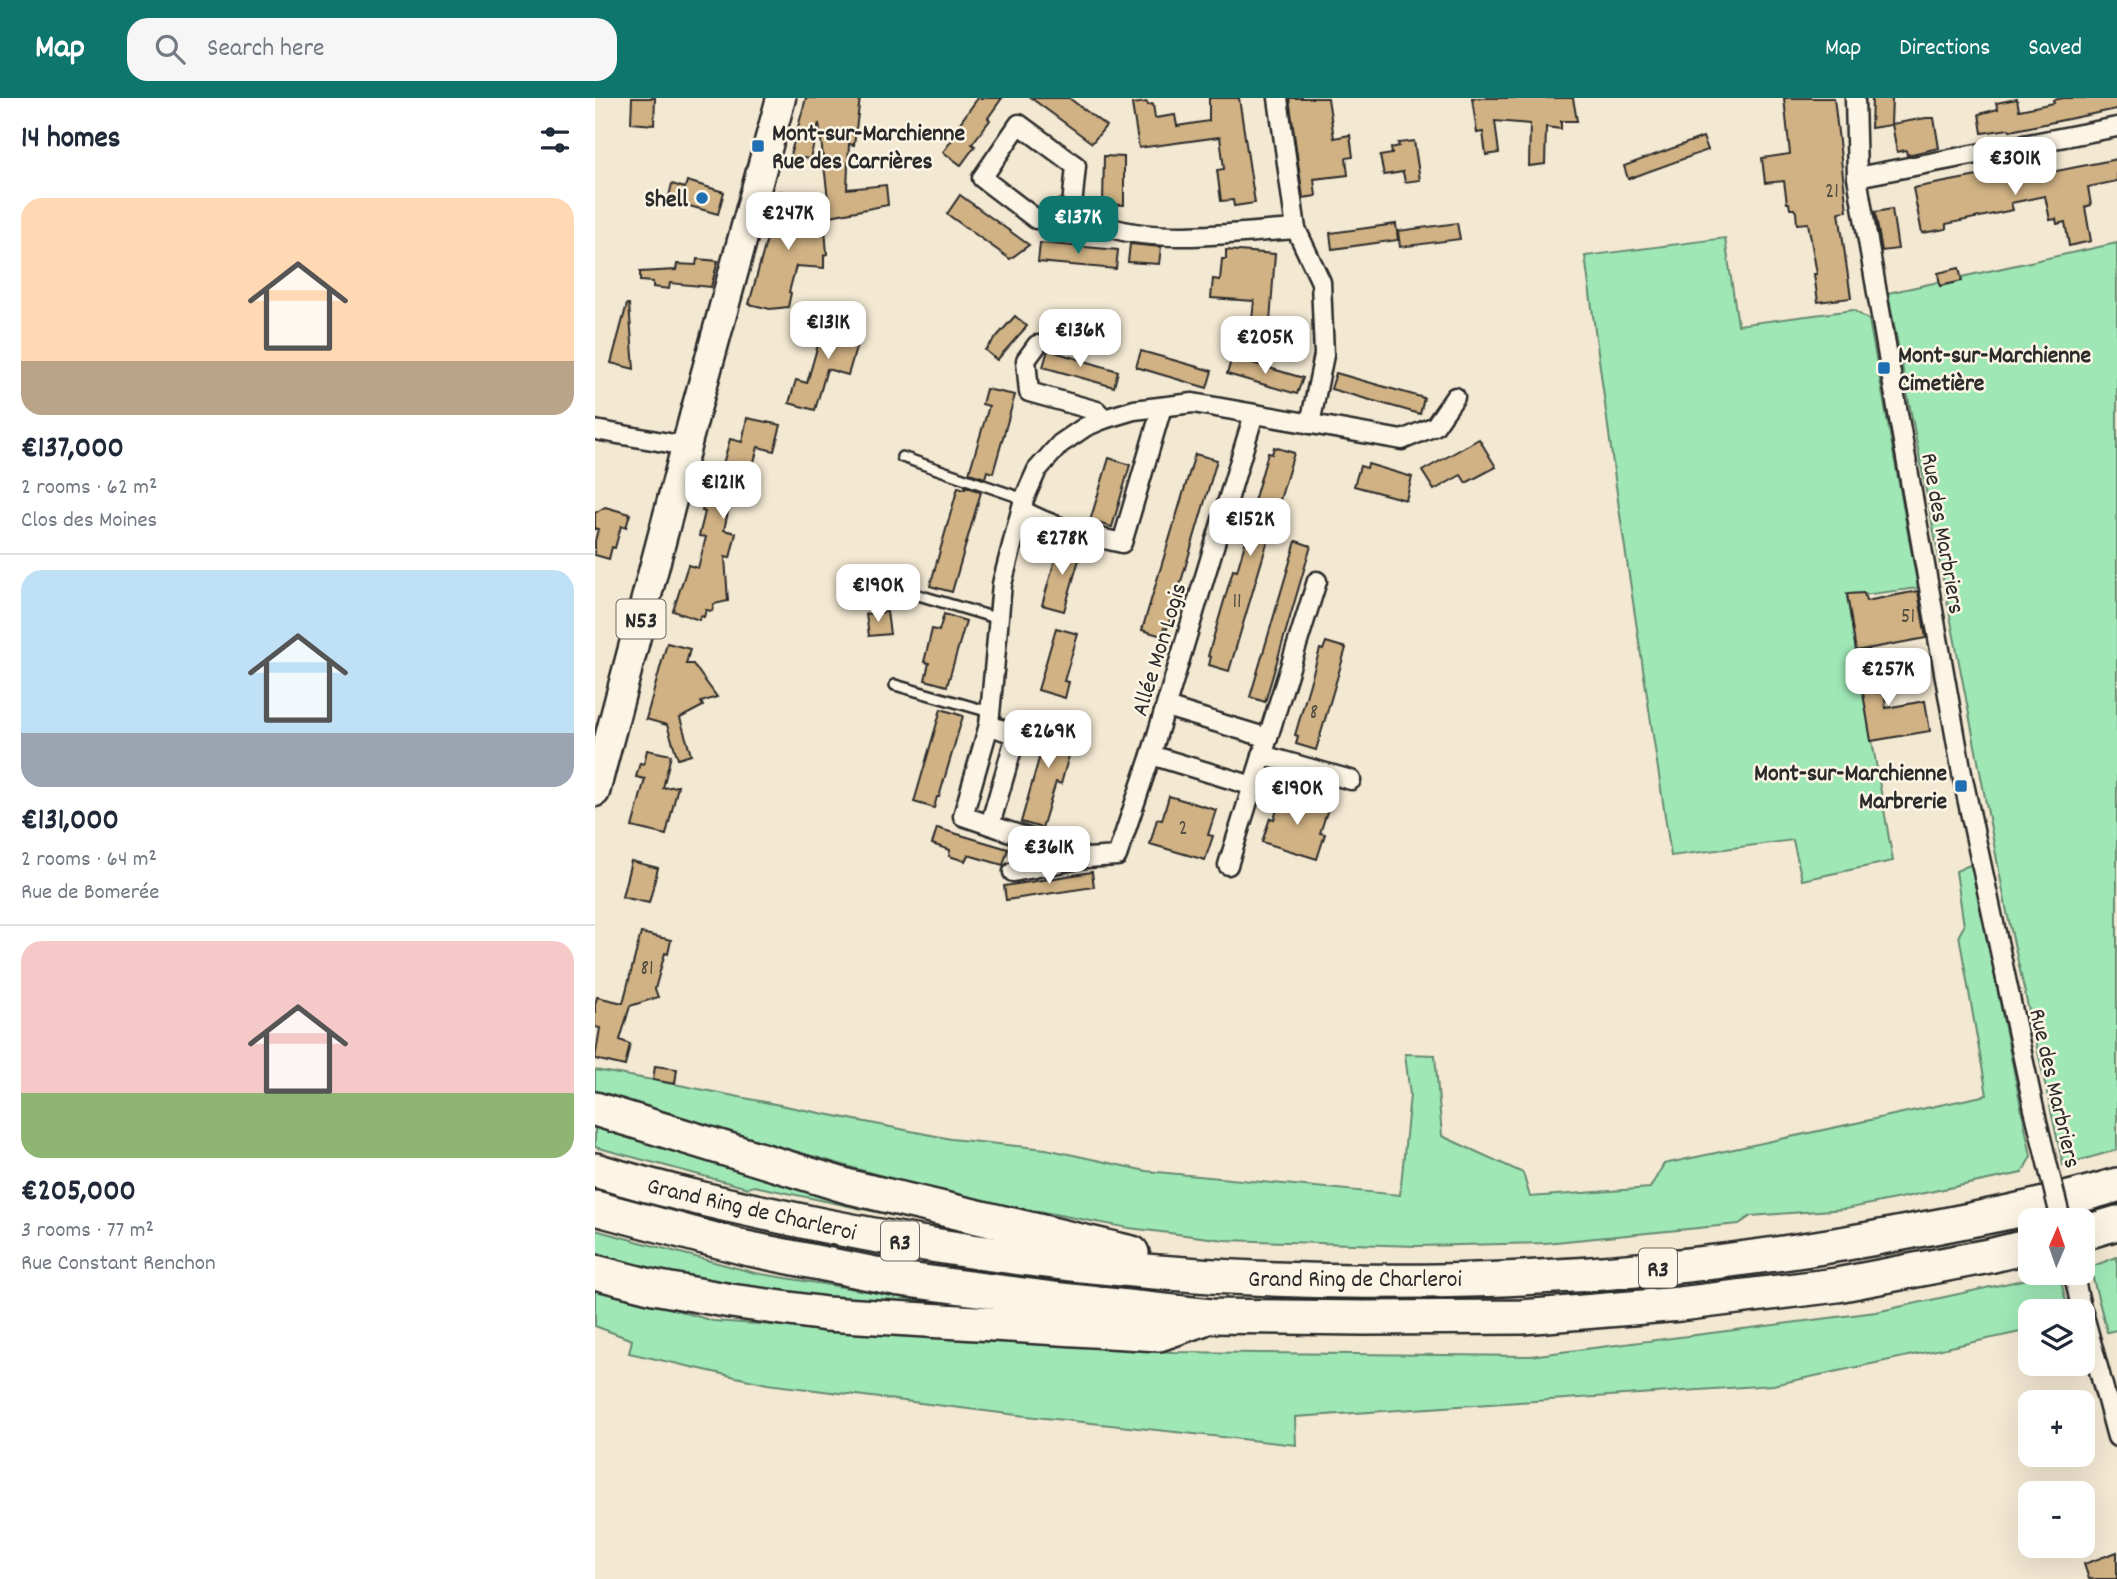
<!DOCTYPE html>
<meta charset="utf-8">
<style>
:root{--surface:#fff;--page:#f6f6f7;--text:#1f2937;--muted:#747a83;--line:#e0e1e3;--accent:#0f766e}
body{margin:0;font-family:Dekko,sans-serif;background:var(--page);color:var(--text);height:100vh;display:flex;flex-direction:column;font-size:26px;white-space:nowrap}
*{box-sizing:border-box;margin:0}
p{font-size:23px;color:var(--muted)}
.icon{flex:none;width:38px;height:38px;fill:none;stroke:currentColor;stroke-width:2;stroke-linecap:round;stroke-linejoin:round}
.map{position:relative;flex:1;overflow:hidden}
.side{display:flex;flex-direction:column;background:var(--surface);width:595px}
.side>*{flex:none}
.needle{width:46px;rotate:2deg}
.tools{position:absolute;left:1423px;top:1110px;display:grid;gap:14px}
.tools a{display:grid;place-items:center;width:77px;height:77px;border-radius:14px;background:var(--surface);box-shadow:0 7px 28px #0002;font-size:35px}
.price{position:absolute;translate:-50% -60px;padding:0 16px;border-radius:14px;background:#fff;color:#222;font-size:23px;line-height:46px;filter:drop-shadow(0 2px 4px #0008)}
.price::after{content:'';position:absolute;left:50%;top:42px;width:21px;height:16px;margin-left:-10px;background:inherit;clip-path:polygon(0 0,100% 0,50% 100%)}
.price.active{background:var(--accent);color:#fff}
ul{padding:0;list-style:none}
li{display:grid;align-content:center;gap:14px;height:371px;padding:0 21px}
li+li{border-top:2px solid var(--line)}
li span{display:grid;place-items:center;height:217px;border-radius:21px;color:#555}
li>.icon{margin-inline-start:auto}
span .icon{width:126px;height:126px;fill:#fffc;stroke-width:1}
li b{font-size:30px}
h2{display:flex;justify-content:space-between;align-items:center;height:84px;padding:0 21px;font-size:30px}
header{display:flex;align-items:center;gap:42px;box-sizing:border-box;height:98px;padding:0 35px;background:var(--accent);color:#fff}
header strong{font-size:33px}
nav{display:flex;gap:38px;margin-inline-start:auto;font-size:24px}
.search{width:490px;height:63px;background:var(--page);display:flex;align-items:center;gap:18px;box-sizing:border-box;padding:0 24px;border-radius:21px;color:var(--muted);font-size:26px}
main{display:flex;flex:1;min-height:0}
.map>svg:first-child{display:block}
.green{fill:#9fe8b6;stroke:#658a70;stroke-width:2}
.building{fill:#d0b284;stroke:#2b2b2b;stroke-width:2}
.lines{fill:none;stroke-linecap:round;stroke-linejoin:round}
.lane-casing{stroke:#2b2b2b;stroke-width:14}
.street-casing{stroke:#2b2b2b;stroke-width:23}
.primary-casing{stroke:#2b2b2b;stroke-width:33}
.highway-casing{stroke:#2b2b2b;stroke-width:38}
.lane{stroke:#fcf5e5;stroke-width:9}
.street{stroke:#fcf5e5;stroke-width:18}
.primary{stroke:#fcf5e5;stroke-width:28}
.highway{stroke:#fcf5e5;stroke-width:33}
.street-bridge-casing{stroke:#2b2b2b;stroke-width:23;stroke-linecap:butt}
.street-bridge{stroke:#fcf5e5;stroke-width:18}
.poi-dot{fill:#1f6fb2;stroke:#fcf5e5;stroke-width:2.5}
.labels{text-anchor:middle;stroke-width:5;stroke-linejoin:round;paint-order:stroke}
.number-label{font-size:21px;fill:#544d41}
.shield{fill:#fcf5e5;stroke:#6a6863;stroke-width:2}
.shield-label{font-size:23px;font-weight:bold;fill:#2b2b2b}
.poi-label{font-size:24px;font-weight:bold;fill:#2b2b2b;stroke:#fcf5e5;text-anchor:start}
.street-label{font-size:24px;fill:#2b2b2b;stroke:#fcf5e5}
</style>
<header>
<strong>Map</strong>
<div class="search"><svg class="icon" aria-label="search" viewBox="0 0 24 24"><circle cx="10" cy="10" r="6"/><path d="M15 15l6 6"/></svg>Search here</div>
<nav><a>Map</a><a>Directions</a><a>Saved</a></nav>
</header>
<main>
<section class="side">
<h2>14 homes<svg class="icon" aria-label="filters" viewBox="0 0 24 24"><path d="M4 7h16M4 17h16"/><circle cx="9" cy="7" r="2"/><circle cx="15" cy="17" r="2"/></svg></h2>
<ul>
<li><span style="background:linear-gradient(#ffd9b3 75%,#b9a48a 0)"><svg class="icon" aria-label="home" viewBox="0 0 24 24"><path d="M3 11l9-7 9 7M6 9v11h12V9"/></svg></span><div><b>€137,000</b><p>2 rooms · 62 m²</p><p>Clos des Moines</p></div></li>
<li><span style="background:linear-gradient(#bfe0f5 75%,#9aa5b1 0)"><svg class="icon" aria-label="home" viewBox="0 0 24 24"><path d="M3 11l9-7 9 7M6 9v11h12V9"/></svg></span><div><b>€131,000</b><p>2 rooms · 64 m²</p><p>Rue de Bomerée</p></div></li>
<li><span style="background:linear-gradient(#f6c9c9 70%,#8fb573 0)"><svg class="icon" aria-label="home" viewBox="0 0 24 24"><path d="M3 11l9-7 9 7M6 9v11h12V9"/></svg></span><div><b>€205,000</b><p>3 rooms · 77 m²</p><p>Rue Constant Renchon</p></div></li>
</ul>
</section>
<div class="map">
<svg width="1522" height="1481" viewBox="0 0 1522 1481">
<rect width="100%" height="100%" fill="#f3e8d2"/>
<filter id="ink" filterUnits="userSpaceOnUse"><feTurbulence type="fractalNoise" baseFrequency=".0143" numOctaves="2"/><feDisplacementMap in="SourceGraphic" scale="14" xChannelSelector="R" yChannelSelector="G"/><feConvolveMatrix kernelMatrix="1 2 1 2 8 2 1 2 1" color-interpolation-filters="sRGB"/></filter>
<g filter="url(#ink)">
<g class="green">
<polygon points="1130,140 1143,227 1258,212 1274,222 1323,490 1252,499 1298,763 1207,782 1198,742 1076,758 1024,410 990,158"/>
<polygon points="1522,145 1522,1052 1468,1067 1412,814 1293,195"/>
<polygon points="1377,766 1436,1058 1427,1075 1251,1111 1156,1118 1144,1126 950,1145 822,1148 630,1142 534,1130 350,1096 0,996 0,972 69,984 356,1041 451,1051 551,1073 805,1097 815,997 810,956 840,957 847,1038 928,1075 935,1099 1055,1090 1069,1066 1392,997 1364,837 1369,828 1361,773"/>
<polygon points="0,1025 380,1133 343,1127 159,1088 153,1090 0,1049"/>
<polygon points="0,1132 160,1175 389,1212 157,1195 0,1160"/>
<polygon points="1522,1159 1522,1232 1512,1234 1495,1169"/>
<polygon points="1464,1174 1473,1213 1435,1213 1435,1232 1178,1287 700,1319 701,1347 422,1317 172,1286 34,1255 37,1242 0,1228 0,1188 118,1223 578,1254 935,1258 1281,1214"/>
</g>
<g class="building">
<polygon points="37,0 60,0 59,27 36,25"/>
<polygon points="211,0 265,0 259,47 254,46 252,91 291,87 293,107 235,118 224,25 215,61 195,58"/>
<polygon points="383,0 407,0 393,20 395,22 377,46 380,48 366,67 348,54 362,35 359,33"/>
<polygon points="436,0 474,0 511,28 497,45"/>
<polygon points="614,0 644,0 660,105 639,108 638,102 626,103 622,72 629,71 625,39 544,50 537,6 552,4 553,7 558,6 560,20 580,17 582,28 614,23"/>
<polygon points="694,0 733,0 739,40 755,37 758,59 751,60 753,77 719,81 721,98 708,100"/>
<polygon points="877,0 978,0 982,23 966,23 966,31 951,29 950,66 934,68 935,26 900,23 904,55 891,57 888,34 882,35"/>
<polygon points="1189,0 1239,0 1252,113 1244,114 1256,200 1223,204 1219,176 1222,176 1213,125 1202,126 1201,114 1199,111 1195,111 1194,105 1192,105 1189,83 1170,85 1167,60 1195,56"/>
<polygon points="1277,0 1297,0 1296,27 1276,30"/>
<polygon points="1469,0 1522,0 1522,11 1415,33 1414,31 1387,35 1384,16 1403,11 1401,5 1422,1 1424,12 1459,5 1458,2"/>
<polygon points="1331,20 1339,20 1344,50 1312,57 1311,52 1302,54 1297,26"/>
<polygon points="1108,39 1113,52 1033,81 1029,68"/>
<polygon points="819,43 825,82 810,84 808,74 789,77 785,58 797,56 796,50 804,48 803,45"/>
<polygon points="509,58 529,59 529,107 508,106"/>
<polygon points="1522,61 1522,83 1493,89 1496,107 1490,109 1496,143 1474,148 1470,124 1462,126 1461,121 1455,122 1450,98 1416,105 1418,112 1351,126 1351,131 1327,135 1318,90 1420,71 1422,81"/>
<polygon points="92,83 129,94 123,116 73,102 77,86 90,90"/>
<polygon points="185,93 204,99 201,110 229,118 232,156 229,157 229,170 201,168 194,194 196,195 193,209 175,211 154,206"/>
<polygon points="365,97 416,134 434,147 415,161 352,116"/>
<polygon points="1297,111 1303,151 1287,153 1280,114"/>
<polygon points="862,125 865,141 805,149 803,133"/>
<polygon points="801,126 803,142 737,151 735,135"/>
<polygon points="445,145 523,152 521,171 443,164"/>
<polygon points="535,146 566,149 564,166 533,164"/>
<polygon points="631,152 680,156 675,224 657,222 659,203 616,200 618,181 625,182 627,161 631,161"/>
<polygon points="102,161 123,163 116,189 75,185 74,191 58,189 58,184 45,183 45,174 81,172 82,166 101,167"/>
<polygon points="1364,170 1367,183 1345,188 1343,175"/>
<polygon points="32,206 34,206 39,271 16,265"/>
<polygon points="420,218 432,228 402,262 390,252"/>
<polygon points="231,219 267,230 253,277 232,271 220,312 194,305 201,282 212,285"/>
<polygon points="453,252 523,273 519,289 448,269"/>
<polygon points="546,253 617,273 612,290 541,269"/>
<polygon points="637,259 708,280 702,296 632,276"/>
<polygon points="741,275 829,300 825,316 736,291"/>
<polygon points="391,291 420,297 398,375 392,373 390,380 374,375 394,308 387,306"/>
<polygon points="152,320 186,327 179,353 163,349 156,375 160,376 155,394 150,394 147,408 135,405 129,432 141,435 135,460 130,459 133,503 119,506 117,513 111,512 109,519 106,518 104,522 78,513 93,467 103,470 111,439 104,438 110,414 107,413 112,392 117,393 119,383 123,384 135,341 147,344"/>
<polygon points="884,341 901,369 871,385 866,377 839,392 827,373"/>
<polygon points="679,349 699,355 634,573 614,567 616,559 613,558 638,472 642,473 651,442 648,441 673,355 677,356"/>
<polygon points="600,356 622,362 572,531 569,530 567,538 547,532"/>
<polygon points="514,360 535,367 517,429 495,423"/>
<polygon points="773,366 817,379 811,402 759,388 765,368 772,370"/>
<polygon points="370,388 386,394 357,494 335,488 363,389 370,391"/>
<polygon points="10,409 35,416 31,430 26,428 20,450 17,449 14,461 0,457 0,443 3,431 0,431 0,415"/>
<polygon points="701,443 716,448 670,604 655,599"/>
<polygon points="465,444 487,451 469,513 447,507"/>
<polygon points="1323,493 1331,540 1261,553 1252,496 1269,495 1271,503"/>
<polygon points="292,514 295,536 274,538 271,516"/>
<polygon points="349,516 371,523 352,588 330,582 334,565 329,564 333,548 337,531 344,533"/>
<polygon points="461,530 483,536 469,583 474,584 470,600 443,592"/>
<polygon points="731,544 751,550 721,652 701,646 703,638 700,637 725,551 728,552"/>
<polygon points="72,545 95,551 91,566 98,566 122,599 106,604 108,608 85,620 96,657 83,661 72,627 51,621"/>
<polygon points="1274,551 1281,595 1289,593 1291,610 1330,603 1335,633 1276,643 1261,553"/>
<polygon points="346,611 368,618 344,699 342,699 339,710 319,704"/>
<polygon points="457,615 479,622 470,653 475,654 466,686 461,684 447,730 426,724"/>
<polygon points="52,652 76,657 68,690 83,688 71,737 37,729 50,681 41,679 45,665 49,666"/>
<polygon points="687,696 733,711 725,735 730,736 722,761 667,744 675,720 679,721"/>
<polygon points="574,698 621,712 613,737 618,738 610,762 555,746 562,721 567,722"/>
<polygon points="342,730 413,751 408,767 373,757 370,763 354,758 355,752 337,746"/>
<polygon points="36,763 63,770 54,805 27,799"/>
<polygon points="497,774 499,789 411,802 409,788"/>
<polygon points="46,835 76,842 73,856 70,855 60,891 63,899 35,908 25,942 35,946 30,968 0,961 5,930 0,929 0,907 2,899 28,905"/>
<polygon points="60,968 82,971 80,986 58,982"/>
<polygon points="1522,1454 1522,1481 1494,1481 1489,1466"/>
</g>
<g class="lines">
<g class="lane-casing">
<g id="lane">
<polyline points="307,359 429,401"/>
<polyline points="283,485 404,521"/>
<polyline points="300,587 395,614"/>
</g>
</g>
<g class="street-casing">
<g id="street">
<polyline points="683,0 701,131 726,184 729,257 715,326"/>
<polyline points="1260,0 1262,79 1295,270 1368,681 1439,1011"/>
<polyline points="1262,79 1522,29"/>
<path d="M 477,108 L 481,68 L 424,26 L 387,80 L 441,121 L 477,108 C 490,115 505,126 520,131 C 572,145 647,134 701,131"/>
<polyline points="442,247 431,262 434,294 502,313 509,321"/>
<polyline points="659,316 556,657 522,758 492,760 368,718 394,627 407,486 429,401 442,372 465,346 490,329 509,321 539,312 598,305 807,342 840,328 860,299"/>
<polyline points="0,332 91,348"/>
<path d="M 427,412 C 458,430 492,437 527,445 L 567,309"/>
<polyline points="571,609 673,640"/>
<polyline points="394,627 421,637 395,727"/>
<polyline points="556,657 658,688"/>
<polyline points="667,657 756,682"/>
<polyline points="633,767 722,483"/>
<polyline points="418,774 490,760"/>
<polyline points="1478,1174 1487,1213"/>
<polyline points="1488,1214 1522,1339"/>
</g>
</g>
<g class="primary-casing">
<polyline id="primary" points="0,694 100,315 186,0"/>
</g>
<g class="highway-casing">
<g id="highway">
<polyline points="0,1011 255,1089 537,1155"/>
<path d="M 0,1072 C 74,1095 150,1111 226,1127 C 584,1199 959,1203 1318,1133 C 1386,1120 1455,1107 1522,1087"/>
<polyline points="0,1110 150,1150 305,1181 459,1201 616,1218 769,1220 927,1219 1085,1206 1242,1187 1394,1158 1435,1148"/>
<polyline points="1488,1135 1522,1125"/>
<polyline points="0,1174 59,1189 136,1203 231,1216 564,1236 607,1221"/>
</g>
</g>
<use href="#lane" class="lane"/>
<use href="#street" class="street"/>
<use href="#primary" class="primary"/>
<use href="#highway" class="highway"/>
<g class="street-bridge-casing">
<polyline id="street-bridge" points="1439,1011 1466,1122"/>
</g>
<use href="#street-bridge" class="street-bridge"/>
</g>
</g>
<g class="poi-dot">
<rect x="156" y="41" width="14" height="14" rx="3.5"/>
<circle cx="107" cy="100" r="7"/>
<rect x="1282" y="263" width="14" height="14" rx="3.5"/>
<rect x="1359" y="681" width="14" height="14" rx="3.5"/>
</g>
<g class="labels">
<g class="number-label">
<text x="1237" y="99">21</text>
<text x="642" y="509">11</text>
<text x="1313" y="524">51</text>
<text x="719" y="620">8</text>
<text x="588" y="736">2</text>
<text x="52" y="876">81</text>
</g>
<g class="shield">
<rect x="21.5" y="501.5" width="49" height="39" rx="5"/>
<rect x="286" y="1123.5" width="38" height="39" rx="5"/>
<rect x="1044" y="1150.5" width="38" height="39" rx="5"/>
</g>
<g class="shield-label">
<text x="46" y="529">N53</text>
<text x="305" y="1151">R3</text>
<text x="1063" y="1178">R3</text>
</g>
<g class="poi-label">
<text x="177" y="42">Mont-sur-Marchienne<tspan x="177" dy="28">Rue des Carrières</tspan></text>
<text x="93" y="108" text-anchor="end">Shell</text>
<text x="1303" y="264">Mont-sur-Marchienne<tspan x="1303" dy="28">Cimetière</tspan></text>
<text x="1352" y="682" text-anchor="end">Mont-sur-Marchienne<tspan x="1352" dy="28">Marbrerie</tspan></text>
</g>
<g class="street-label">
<text transform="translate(1349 435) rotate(80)" y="8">Rue des Marbriers</text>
<text transform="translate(563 551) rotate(-73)" y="8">Allée Mon Logis</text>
<text transform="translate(1461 990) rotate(77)" y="8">Rue des Marbriers</text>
<text transform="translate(157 1110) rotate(13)" y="8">Grand Ring de Charleroi</text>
<text x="760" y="1188">Grand Ring de Charleroi</text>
</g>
</g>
</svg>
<div class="tools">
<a><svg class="needle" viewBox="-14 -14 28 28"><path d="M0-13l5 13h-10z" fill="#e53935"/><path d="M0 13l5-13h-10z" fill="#747a83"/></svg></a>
<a><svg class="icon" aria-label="layers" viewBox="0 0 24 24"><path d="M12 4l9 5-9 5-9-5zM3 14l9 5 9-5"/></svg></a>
<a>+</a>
<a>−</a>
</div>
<b class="price" style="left:1420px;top:99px">€301K</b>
<b class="price" style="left:193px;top:154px">€247K</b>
<b class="price active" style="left:483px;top:158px">€137K</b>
<b class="price" style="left:233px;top:263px">€131K</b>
<b class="price" style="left:485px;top:271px">€136K</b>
<b class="price" style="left:670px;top:278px">€205K</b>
<b class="price" style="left:128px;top:423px">€121K</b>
<b class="price" style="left:655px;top:460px">€152K</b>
<b class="price" style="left:467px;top:479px">€278K</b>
<b class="price" style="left:283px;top:526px">€190K</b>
<b class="price" style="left:1293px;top:610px">€257K</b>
<b class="price" style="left:453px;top:672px">€269K</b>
<b class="price" style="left:702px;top:729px">€190K</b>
<b class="price" style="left:454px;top:788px">€361K</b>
</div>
</main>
